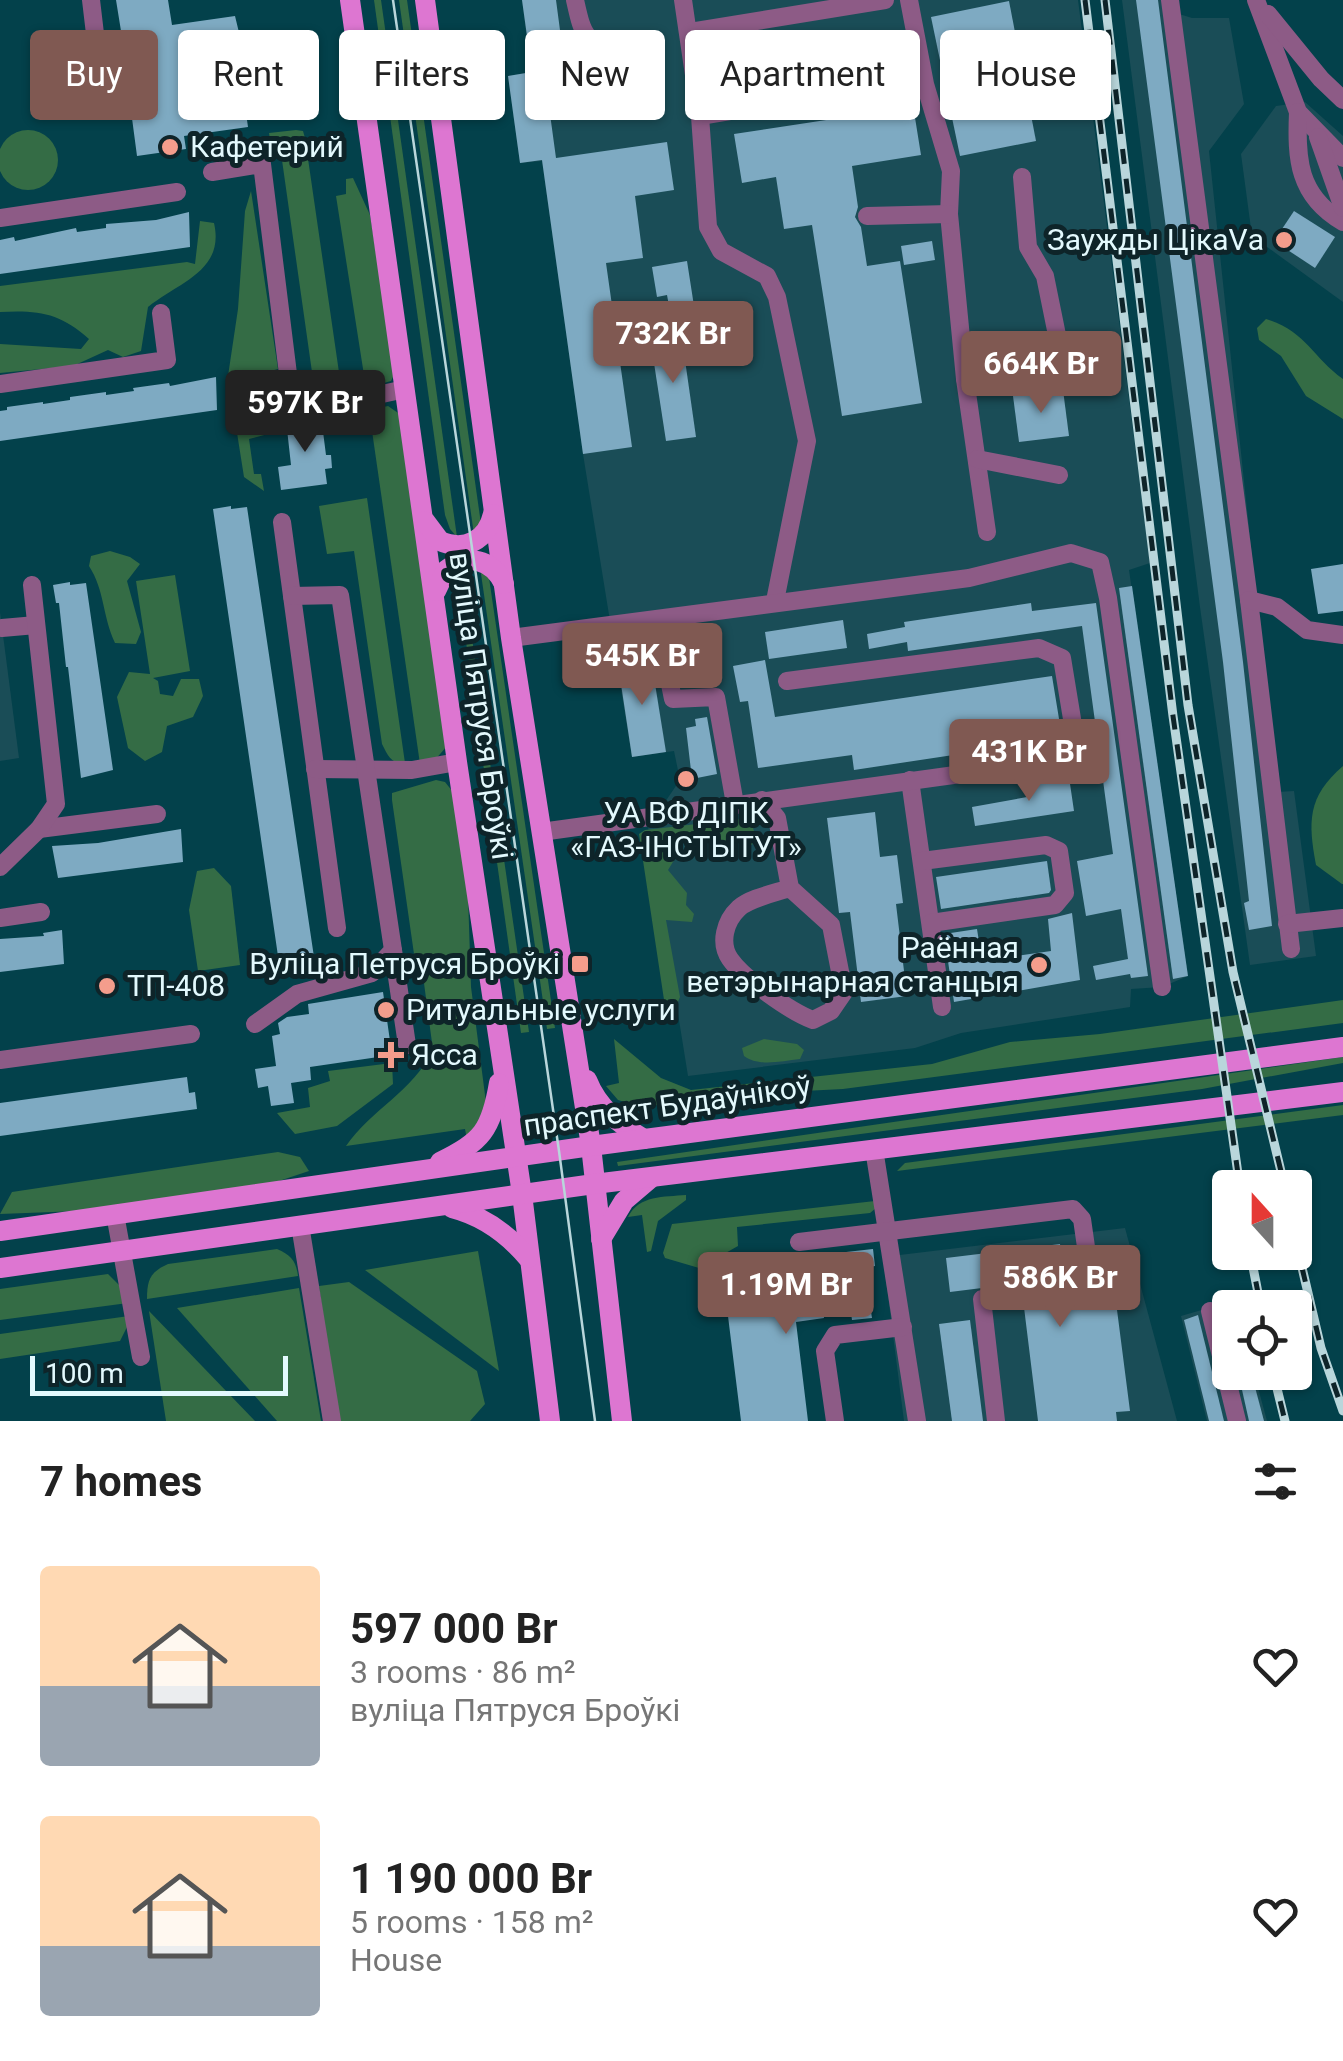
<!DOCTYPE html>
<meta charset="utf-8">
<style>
:root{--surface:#fff;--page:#f6f6f6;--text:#222;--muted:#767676;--accent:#805952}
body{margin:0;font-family:Roboto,sans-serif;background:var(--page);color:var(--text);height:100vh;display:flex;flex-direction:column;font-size:38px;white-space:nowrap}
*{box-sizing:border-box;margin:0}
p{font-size:32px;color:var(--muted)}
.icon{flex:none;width:55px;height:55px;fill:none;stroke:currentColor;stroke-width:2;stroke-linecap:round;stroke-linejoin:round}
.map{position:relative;height:1421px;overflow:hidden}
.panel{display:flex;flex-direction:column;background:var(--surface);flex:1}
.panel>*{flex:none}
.guide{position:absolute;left:30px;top:30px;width:1285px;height:90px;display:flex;gap:20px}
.needle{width:65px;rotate:339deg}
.fabs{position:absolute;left:1212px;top:1170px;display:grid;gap:20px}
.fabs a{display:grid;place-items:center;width:100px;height:100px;border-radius:10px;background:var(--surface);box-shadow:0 2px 8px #0004;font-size:50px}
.scale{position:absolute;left:30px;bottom:25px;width:258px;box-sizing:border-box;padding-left:10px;border:5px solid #e3f9fd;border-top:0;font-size:28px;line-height:35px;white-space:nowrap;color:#e3f9fd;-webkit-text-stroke:8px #0e2429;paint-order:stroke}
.price{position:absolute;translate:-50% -85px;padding:0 22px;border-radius:10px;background:var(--accent);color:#fff;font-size:32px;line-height:65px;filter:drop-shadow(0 2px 5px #0008)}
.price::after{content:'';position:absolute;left:50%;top:60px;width:30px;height:22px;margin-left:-15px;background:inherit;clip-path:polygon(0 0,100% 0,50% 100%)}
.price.current{background:#222;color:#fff}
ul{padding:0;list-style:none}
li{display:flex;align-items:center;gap:30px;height:250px;padding:0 40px}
li span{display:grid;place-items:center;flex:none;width:280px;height:200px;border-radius:10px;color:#555}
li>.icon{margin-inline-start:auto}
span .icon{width:120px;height:120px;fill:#fffc;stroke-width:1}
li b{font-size:42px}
h2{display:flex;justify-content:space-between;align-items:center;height:120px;padding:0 40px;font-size:42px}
.tag{padding:0 35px;border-radius:10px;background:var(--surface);box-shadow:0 2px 8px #0004;font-size:35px;line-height:90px}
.tag.current{background:var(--accent);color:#fff}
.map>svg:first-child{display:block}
.built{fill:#1a4d57}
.green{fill:#346c45}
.building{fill:#7eaac2}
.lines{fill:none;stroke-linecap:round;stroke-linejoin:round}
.minor{stroke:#8d5b86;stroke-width:18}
.major{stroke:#dd76d1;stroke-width:20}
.tram{stroke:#b9d6db;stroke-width:2.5}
.rail-casing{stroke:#b9d6db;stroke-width:9}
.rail{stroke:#0e2429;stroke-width:5;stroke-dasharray:15;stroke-linecap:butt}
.poi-dot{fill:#f49d8c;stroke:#0e2429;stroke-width:4}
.labels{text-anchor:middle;stroke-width:10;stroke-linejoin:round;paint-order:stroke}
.poi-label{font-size:30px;fill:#e3f9fd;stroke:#0e2429;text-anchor:start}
.street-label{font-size:30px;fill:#e3f9fd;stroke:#0e2429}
</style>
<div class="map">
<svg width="1343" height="1421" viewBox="0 0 1343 1421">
<rect width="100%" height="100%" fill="#03414b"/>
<g class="built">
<polygon points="522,0 1078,0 1150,563 1129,570 1188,976 1162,987 1131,989 1130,1007 961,1033 915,1048 688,1076 648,827 680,780 674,751 632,757 583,454 542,161 520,163 508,76 531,72"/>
<polygon points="1122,0 1171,0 1173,12 1192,18 1229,18 1244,104 1209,151 1277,792 1294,791 1316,956 1250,965 1200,607"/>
<polygon points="1305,102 1343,136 1343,302 1252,236 1241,154 1276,106"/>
<polygon points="0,612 19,758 0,761"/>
<polygon points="1125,1228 1177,1421 904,1421 883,1257"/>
<polygon points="1236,1300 1238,1307 1230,1308 1230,1372 1254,1373 1267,1421 1207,1421 1181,1316"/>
</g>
<g class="green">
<polygon points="374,0 381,0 457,537 450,529 445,515"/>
<polygon points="399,0 407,0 481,524 474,535"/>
<path d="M 288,59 L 290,71 L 297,71 L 300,91 L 280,113 L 276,113 C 266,102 262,76 267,62 Z"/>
<circle cx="28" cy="160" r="30"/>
<polygon points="296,130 303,131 305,138 342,393 311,396 305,391 303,381 312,372 280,146 271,147 269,133"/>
<polygon points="353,178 370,215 395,373 391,381 366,388 336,196 346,194 346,179"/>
<polygon points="251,191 278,369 263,373 267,403 281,401 268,434 249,439 254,474 261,474 264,491 244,477 228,376 238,309 245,211"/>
<path d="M 200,221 L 214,223 C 225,271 179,282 148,307 L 141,351 L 123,357 L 108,350 L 73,366 L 0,373 L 0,344 L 81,349 L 89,339 C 60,313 39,310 0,312 L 0,286 L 187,262 L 195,264 Z"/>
<path d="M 1266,319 C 1306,331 1312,357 1343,379 L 1343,419 L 1306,396 L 1281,356 L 1259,340 L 1257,328 Z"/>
<polygon points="388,406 401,415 448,745 433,762 420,764 369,410"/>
<path d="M 367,498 L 405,763 C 391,764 388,756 382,744 L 354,551 L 327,554 L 319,506 Z"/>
<path d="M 110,551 L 130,557 L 140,564 L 127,581 L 141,632 L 136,644 L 115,643 C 102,615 105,591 89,566 L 91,556 Z"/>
<polygon points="480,567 488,571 555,1028 547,1029"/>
<polygon points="462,569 529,1032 521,1033 457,578"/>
<polygon points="175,575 190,671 153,678 158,681 160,694 173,696 181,679 199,679 203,696 193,717 167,726 162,752 145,761 128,748 117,697 129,672 150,674 136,581"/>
<path d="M 1343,766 L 1343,884 L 1342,884 L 1316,865 C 1308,822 1307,797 1343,766 Z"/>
<path d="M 436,780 L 445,782 L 453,792 L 468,895 L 471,987 L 488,1118 L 468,1145 L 465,1129 L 346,1146 C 371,1110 413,1091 433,1050 L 421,961 L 415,961 L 392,800 L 392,793 Z"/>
<polygon points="740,819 752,825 755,834 752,845 688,837 675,845 676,857 668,870 687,893 686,905 694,914 692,922 666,920 680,997 673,1014 666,1013 639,834 645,830"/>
<polygon points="214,868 231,886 240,965 198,971 189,910 197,871"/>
<polygon points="1343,1000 1343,1023 843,1089 765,1093 641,1107 618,1100 606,1086 619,1083 614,1039 661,1078 691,1090 932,1064 1010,1042 1100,1034"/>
<path d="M 764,1039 L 797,1044 L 804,1050 L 800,1059 C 781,1061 759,1067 744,1056 L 742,1048 Z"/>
<polygon points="1343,1057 1343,1063 1202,1089 618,1166 617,1162"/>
<polygon points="392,1063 393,1084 337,1126 295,1134 277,1113 310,1107 308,1088 330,1081 328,1071"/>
<polygon points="1343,1105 1343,1115 897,1171 905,1163"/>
<polygon points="278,1152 300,1157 309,1171 264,1186 79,1211 0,1214 12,1192"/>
<path d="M 686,1195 L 686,1200 L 658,1221 L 651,1251 L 647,1252 L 642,1215 L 628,1217 C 639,1195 664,1197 686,1195 Z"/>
<polygon points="875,1201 876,1208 870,1213 737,1227 738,1246 699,1268 665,1258 663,1253 672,1224"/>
<path d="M 277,1249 C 291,1255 296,1261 298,1276 L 147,1299 C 147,1280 150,1272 168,1264 Z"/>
<polygon points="478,1251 499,1371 365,1270"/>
<polygon points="108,1274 125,1291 128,1303 0,1320 0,1289"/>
<polygon points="349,1282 477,1371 485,1404 470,1421 338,1421 319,1286"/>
<polygon points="299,1288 321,1421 277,1421 177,1308"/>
<polygon points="149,1311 255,1421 166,1421"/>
<polygon points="129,1316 129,1323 120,1341 0,1359 0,1334"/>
</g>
<g class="building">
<polygon points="116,0 168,0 172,25 235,16 243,49 237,50 248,127 184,136 186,149 137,156 126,73 120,69 114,32 121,31"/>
<polygon points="522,0 556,0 565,68 544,70 556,158 667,142 674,190 635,196 643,258 606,263 632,447 583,454 542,160 520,163 508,76 532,72"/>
<polygon points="1136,0 1158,0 1243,662 1272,926 1249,930 1244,903 1249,901 1223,662"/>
<polygon points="1009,1 1036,141 960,156 931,17"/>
<polygon points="828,56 831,78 807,81 805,58"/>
<polygon points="912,99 921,155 852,166 858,207 855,217 861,227 867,266 900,261 922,403 842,416 812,225 784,229 776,177 742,183 734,134 892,110 890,102"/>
<polygon points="1294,211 1335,237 1315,268 1274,241"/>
<polygon points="189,212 190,247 0,274 0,240 14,237 15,241 76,228 77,232 106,228 106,224 156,220"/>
<polygon points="932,241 935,260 904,265 901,246"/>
<polygon points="687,261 694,306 715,302 718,320 673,328 667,295 657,297 652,267"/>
<polygon points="681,332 696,437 666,441 650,337"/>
<polygon points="216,377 217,410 0,441 0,411 7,410 7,407 43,402 43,404 70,400 70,397 106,392 106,395 134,391 133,388 169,383 170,386"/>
<polygon points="1063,390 1069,436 1019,442 1013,396"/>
<polygon points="321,416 326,455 331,455 332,468 325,469 327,484 281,490 278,467 291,465 286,420"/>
<polygon points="231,506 231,509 247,507 314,957 279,963 213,509"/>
<polygon points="1343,564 1343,611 1318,614 1311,569"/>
<polygon points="70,582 70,585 86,583 113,770 81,778 68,667 66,667 59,603 56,603 53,585"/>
<polygon points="1132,586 1188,976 1173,979 1119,588"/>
<polygon points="1031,603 1032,611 1096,603 1148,976 1131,978 1130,974 1096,980 1093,966 1128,959 1121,909 1086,916 1077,861 1113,854 1082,626 908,651 907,642 869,649 867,634 905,627 904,622"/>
<polygon points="843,620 847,648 769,659 765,632"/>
<polygon points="714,645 717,672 681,675 677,649"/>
<polygon points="651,659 666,752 632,757 618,664"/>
<polygon points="765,660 775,717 1052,676 1061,731 1059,739 854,770 852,755 758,768 748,701 740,702 733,666"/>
<polygon points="707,717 717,774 692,779 686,728 696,726 695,719"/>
<polygon points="1069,777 1074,811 975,826 972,807 1027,797 1025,784"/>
<polygon points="875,812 880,857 897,855 903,903 896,904 907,996 861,1002 850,912 839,913 827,818"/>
<polygon points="181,829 183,862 58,878 52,846 98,843"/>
<polygon points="1047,861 1051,890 1049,893 941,909 936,877"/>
<polygon points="1072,913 1080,980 954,1002 944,934 977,929 982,961 1051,951 1048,919"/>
<polygon points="62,930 64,964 0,972 0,939 44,936 43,933"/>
<polygon points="383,992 392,1055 310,1067 311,1080 291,1083 294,1103 271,1106 268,1086 258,1088 255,1069 276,1066 272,1036 280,1034 278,1023 287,1017 309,1014 308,1004"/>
<polygon points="187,1077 189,1093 195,1092 197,1109 0,1136 0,1103"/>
<polygon points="1060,1244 1064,1278 1112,1271 1130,1411 1116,1412 1117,1421 1038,1421 1021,1283 950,1292 946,1258"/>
<polygon points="873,1249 875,1266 864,1268 872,1318 852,1320 848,1292 821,1296 824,1318 796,1322 808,1421 741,1421 726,1300 773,1294 771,1279 848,1270 846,1252"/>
<polygon points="1198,1315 1224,1421 1209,1421 1184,1320"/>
<polygon points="970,1320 983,1421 952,1421 939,1324"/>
<polygon points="1238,1372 1251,1372 1264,1421 1249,1421"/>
</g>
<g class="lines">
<g class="minor">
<polyline points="91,0 104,110"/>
<path d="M 575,0 C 584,41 585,40 623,53"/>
<polyline points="683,0 700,116 708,227 721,251 767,276 777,297 807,441 775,601"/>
<polyline points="909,0 925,84 951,171 949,214 965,379 987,532"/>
<polyline points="1170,0 1249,600 1291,949"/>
<polyline points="1256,0 1298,112 1343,158"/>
<polyline points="1268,14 1321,79 1343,100"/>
<polyline points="690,32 885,0"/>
<path d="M 1298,112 C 1296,159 1298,196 1343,222"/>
<polyline points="700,116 851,91"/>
<polyline points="1318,137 1343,208"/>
<polyline points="212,172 262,164 290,390 305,402 359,399 405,389"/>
<polyline points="867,216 949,214"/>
<polyline points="0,218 177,192"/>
<polyline points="965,379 1049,368 1059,360 1058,340 1045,276 1028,247 1022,177"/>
<polyline points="0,384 167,360 161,313"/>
<polyline points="977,459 1059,475"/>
<polyline points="282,522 337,928"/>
<polyline points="1249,600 1277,607 1307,630 1343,635"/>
<polyline points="2,628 36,625"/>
<polyline points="511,638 969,578 1071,553 1100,562 1108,598 1162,987"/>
<polyline points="664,655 673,699 716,697 735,804"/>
<polyline points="315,769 412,770 457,762"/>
<polyline points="910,780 942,1007"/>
<path d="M 762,800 L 777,818 L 790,888 C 775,893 750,898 739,908 C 725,921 719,943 730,959 C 744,979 791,1012 813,1020 L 831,1011 L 844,992 L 831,925 L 790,888"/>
<polyline points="39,829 157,814"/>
<polyline points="541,832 1056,761 1070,750 1074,731 1062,658 1039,648 787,681"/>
<polyline points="922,861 1046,845 1059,851 1065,893 1055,905 931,923"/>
<polyline points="0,867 39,829 56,804 32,585"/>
<polyline points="0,918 41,912"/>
<polyline points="1287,924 1343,918"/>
<polyline points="393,950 407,1045"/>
<polyline points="255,1024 297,994 372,973 393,950 340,595 292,596"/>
<polyline points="0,1060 191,1034"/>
<polyline points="874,1149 917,1421"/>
<polyline points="115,1214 141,1357"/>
<polyline points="300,1225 332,1421"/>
<polyline points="799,1242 1073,1209 1082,1219 1088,1261"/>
<polyline points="982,1299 996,1421"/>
<polyline points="1210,1311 1237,1421"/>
<polyline points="835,1421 825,1351 835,1335 903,1327"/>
</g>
<g class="major">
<polyline points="350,0 457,762 522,1194 550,1421"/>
<polyline points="425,0 511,638 591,1146 622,1421"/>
<path d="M 425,521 L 440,541 C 465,552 487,540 493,514"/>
<path d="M 436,591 L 446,570 C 467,553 492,559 504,584"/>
<path d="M 587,1080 C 598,1108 619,1124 644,1139"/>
<path d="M 440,1162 C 482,1141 491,1131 499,1083"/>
<path d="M 452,1208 C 483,1216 507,1233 528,1258"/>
<polyline points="0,1231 591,1146 1343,1047"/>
<polyline points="601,1239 624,1201 651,1178"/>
<polyline points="0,1268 594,1184 1343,1092"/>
</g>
<polyline class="tram" points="393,0 559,1151 595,1421"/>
<g class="rail-casing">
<g id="rail">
<polyline points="1085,0 1173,716 1240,1188"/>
<polyline points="1105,0 1188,705 1233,972 1285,1188"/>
<polyline points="1295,1238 1321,1348 1343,1411"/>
<polyline points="1250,1252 1261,1308"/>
<polyline points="1273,1372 1285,1421"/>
</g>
</g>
<use href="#rail" class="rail"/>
</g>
<g class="poi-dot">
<circle cx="170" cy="147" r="10"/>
<circle cx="1284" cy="240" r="10"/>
<circle cx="686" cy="779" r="10"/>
<rect x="570" y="954" width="20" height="20" rx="5"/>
<circle cx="1039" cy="965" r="10"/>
<circle cx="107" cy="986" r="10"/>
<circle cx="386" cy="1010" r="10"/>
<path d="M386 1040h10v10h10v10h-10v10h-10v-10h-10v-10h10z"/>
</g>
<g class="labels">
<g class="poi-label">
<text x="190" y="157">Кафетерий</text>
<text x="1264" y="250" text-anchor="end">Заужды ЦікаVа</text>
<text x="686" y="823" text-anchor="middle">УА ВФ ДІПК<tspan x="686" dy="34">«ГАЗ-ІНСТЫТУТ»</tspan></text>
<text x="1019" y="958" text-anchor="end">Раённая<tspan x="1019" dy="34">ветэрынарная станцыя</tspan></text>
<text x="560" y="974" text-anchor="end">Вуліца Петруся Броўкі</text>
<text x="127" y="996">ТП-408</text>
<text x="406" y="1020">Ритуальные услуги</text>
<text x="411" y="1065">Ясса</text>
</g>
<g class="street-label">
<text transform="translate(481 706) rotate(82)" y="10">вуліца Пятруся Броўкі</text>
<text transform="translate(667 1106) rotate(-8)" y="10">праспект Будаўнікоў</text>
</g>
</g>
</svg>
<div class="fabs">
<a><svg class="needle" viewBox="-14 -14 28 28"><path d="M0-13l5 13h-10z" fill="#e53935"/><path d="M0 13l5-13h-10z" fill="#767676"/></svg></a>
<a><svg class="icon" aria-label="locate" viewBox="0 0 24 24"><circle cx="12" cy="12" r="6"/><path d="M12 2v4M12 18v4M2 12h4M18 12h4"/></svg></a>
</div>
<div class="scale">100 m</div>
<b class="price" style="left:673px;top:386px">732K Br</b>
<b class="price" style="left:1041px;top:416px">664K Br</b>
<b class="price current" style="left:305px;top:455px">597K Br</b>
<b class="price" style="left:642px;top:708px">545K Br</b>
<b class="price" style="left:1029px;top:804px">431K Br</b>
<b class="price" style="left:1060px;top:1330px">586K Br</b>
<b class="price" style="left:786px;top:1337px">1.19M Br</b>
<div class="guide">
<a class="tag current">Buy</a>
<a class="tag">Rent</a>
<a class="tag">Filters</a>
<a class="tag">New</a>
<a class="tag">Apartment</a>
<a class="tag">House</a>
</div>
</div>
<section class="panel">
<h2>7 homes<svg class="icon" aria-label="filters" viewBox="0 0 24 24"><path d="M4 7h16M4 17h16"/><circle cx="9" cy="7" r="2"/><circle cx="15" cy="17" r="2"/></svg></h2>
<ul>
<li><span style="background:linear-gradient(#ffd9b3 60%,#9aa5b1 0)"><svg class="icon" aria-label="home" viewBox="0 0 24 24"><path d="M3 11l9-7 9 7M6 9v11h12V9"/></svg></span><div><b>597 000 Br</b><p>3 rooms · 86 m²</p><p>вуліца Пятруся Броўкі</p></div><svg class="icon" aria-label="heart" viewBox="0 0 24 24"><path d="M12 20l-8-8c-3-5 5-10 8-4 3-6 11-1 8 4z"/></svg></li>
<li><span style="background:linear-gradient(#ffd9b3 65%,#9aa5b1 0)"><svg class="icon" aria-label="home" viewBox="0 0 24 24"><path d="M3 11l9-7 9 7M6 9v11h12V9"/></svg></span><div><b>1 190 000 Br</b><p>5 rooms · 158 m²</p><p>House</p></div><svg class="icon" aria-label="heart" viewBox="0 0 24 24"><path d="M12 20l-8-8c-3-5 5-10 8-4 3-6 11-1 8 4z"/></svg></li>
</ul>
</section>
